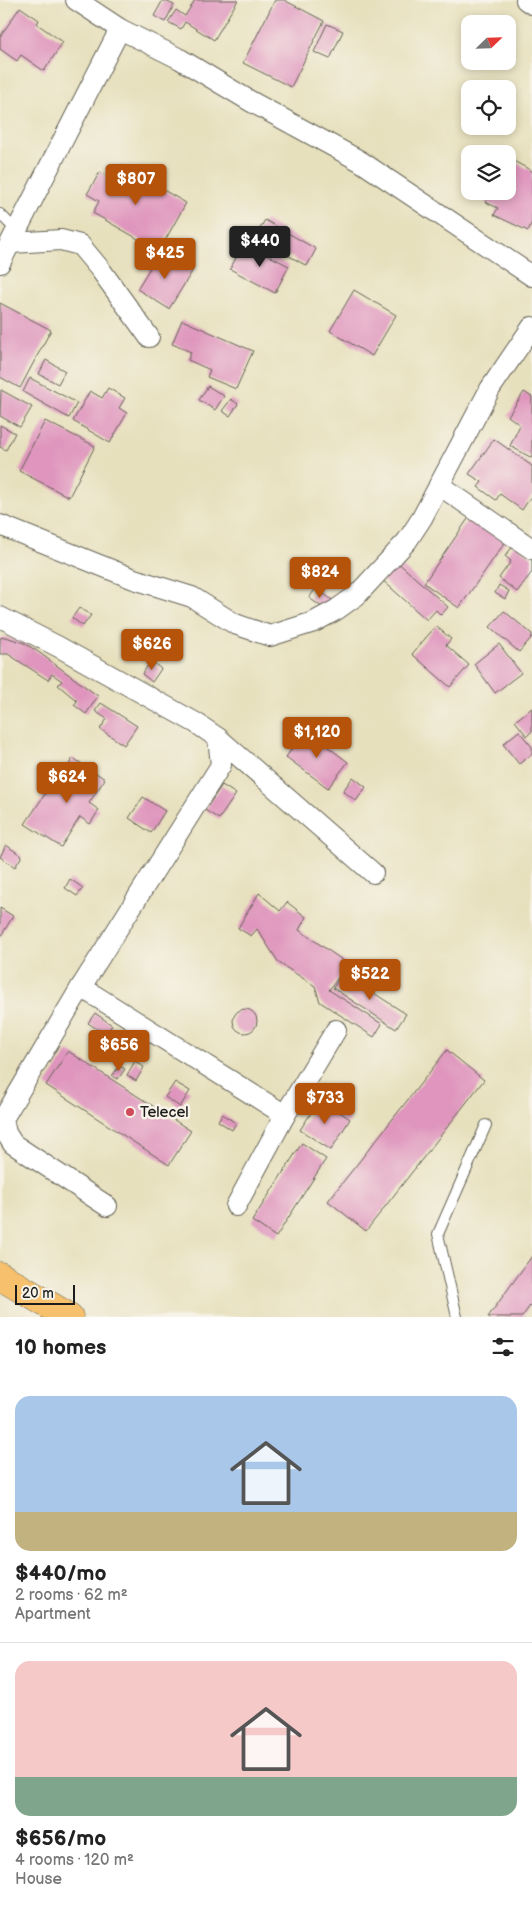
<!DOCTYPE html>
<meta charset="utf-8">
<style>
:root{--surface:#fff;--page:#f2f2f2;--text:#222;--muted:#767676;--line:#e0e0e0;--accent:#b45309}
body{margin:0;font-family:"Balsamiq Sans",sans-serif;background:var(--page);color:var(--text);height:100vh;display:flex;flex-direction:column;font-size:19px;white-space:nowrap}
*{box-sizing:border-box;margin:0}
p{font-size:16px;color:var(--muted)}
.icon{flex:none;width:28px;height:28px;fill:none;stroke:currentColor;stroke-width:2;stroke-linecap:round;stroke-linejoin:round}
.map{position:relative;height:1317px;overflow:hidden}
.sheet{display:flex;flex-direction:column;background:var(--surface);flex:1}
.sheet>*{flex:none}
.needle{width:32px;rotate:67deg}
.fabs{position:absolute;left:461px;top:15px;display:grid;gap:10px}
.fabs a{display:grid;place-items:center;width:55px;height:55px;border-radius:10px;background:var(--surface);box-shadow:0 2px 8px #0003;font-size:25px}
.scale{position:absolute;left:15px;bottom:12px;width:60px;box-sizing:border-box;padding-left:5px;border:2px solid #1c1c1c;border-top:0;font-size:14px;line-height:18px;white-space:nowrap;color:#1c1c1c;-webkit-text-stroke:4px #f7f3e8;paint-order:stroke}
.price{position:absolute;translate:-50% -42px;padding:0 11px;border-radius:5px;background:var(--accent);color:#fff;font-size:16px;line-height:32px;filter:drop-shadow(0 1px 2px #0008)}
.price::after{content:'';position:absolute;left:50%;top:30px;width:15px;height:11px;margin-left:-8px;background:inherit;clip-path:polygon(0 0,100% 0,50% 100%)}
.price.on{background:#222;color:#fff}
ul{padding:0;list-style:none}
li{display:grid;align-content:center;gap:10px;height:265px;padding:0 15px}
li+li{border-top:1px solid var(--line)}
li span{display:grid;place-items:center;height:155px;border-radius:15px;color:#555}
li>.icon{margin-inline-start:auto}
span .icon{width:90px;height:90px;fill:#fffc;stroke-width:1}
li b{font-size:21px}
h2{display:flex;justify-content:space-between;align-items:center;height:60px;padding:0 15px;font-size:21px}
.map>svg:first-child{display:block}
.building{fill:#df95bd}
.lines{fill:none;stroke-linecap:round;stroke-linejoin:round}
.lane-casing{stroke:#636154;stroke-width:12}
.street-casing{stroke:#636154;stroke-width:22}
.highway-casing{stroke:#636154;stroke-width:29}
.lane{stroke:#fff;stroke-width:10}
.street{stroke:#fff;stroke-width:20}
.highway{stroke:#f7c06c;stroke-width:28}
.poi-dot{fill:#d1495b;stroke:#f7f3e8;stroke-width:2}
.labels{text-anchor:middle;stroke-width:5;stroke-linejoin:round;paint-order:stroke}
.poi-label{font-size:15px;fill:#1c1c1c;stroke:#f7f3e8;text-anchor:start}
</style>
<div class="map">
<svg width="532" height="1317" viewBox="0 0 532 1317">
<rect width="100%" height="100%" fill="#f7f3e8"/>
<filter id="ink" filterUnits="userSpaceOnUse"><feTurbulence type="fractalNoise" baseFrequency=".02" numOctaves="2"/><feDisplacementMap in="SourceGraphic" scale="10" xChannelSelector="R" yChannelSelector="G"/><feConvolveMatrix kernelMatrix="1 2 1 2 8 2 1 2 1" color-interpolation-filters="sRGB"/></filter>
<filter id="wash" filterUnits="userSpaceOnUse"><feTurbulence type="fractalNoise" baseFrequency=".0096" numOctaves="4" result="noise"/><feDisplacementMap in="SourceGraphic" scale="20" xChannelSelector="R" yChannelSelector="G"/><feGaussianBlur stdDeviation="1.12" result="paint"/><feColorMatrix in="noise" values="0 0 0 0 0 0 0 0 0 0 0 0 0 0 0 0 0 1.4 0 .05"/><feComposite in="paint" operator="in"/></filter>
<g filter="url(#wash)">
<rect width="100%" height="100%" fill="#e7e0bd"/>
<g id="blocks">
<g class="building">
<polygon points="163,0 174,5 165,22 154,16"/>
<polygon points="195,0 238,0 214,40 185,22 181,29 168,22 176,10 185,16"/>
<polygon points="275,0 284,0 324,21 291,87 243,63"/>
<polygon points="20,7 39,20 37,24 63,42 44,71 21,55 17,61 0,49 0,37"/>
<polygon points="327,24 343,31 330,59 314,52"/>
<polygon points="508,158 532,171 532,222 528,231 494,215 498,208 485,202 490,191 508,191"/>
<polygon points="120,165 186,203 159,251 93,213 99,201 87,194 100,172 112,179"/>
<polygon points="265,220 316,249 307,266 255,237"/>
<polygon points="244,243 289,266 275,293 230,269"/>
<polygon points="161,250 193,270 169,309 137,289"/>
<polygon points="354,290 396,315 372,356 330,331"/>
<polygon points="0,303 51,330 20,388 0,377"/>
<polygon points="182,320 253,351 236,389 207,377 210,370 188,360 191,352 172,344"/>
<polygon points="46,360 65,371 58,384 39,374"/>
<polygon points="30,378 77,403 69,418 23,392"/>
<polygon points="208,386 224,396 215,410 199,400"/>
<polygon points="108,388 125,398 119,408 127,413 110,443 73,421 90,391 102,398"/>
<polygon points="1,390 32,407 20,427 0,416"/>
<polygon points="524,392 532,397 532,458 510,446 520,425 508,416"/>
<polygon points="231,399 238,404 230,416 222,411"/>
<polygon points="45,421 95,446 69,497 19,471"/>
<polygon points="0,425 15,433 6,450 0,447"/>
<polygon points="494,439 532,466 532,495 522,510 500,494 496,500 478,487 482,482 469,474"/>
<polygon points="472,513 508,538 459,608 424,583"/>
<polygon points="515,544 532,557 532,572 517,592 499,578 511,561 505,556"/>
<polygon points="395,560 448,607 441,615 436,610 427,620 380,578"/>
<polygon points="499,585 509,591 505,599 495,593"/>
<polygon points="316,588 332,600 325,609 309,598"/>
<polygon points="79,608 91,615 83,626 72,618"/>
<polygon points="504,611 532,634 532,637 519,652 490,627"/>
<polygon points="436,626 451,639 446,645 469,665 450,687 412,654"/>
<polygon points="6,637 24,643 37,651 98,696 86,714 74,705 77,701 58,685 62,681 52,674 48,680 8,654 0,654 0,638"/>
<polygon points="499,644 521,673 495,693 474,664"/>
<polygon points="151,661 161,669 152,682 142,674"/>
<polygon points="101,703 137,726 124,745 100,729 107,719 95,711"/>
<polygon points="532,708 532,731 527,736 515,721"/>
<polygon points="305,730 348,762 328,788 286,757"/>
<polygon points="519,731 532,747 532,754 519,764 503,744"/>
<polygon points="73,758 105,779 89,803 99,810 90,824 80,817 61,847 25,824 47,791 51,793"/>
<polygon points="353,777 366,787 356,801 343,791"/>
<polygon points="222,785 236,794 219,819 205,810"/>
<polygon points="143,797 165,811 151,833 129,818"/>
<polygon points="6,845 22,856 15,867 0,857"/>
<polygon points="70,879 83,888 77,896 65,888"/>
<polygon points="259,893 280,911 287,902 306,917 299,930 348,964 329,990 382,1024 374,1037 320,1002 315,986 279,963 257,929 251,936 238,928"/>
<polygon points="0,908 13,916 0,938"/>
<polygon points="343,973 406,1014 396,1029 333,988"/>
<circle cx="245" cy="1021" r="12"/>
<polygon points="95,1013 112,1025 106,1035 88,1023"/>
<polygon points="115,1046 125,1053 118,1063 108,1057"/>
<polygon points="447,1050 484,1080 366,1231 328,1201"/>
<polygon points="68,1051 191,1131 169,1165 46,1085"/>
<polygon points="135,1061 144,1067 136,1081 127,1075"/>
<polygon points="119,1066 125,1069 118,1079 112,1076"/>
<polygon points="175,1082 190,1091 180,1107 165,1097"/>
<polygon points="320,1099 350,1119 331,1150 300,1130"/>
<polygon points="222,1114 236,1123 232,1130 218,1121"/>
<polygon points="302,1143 326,1159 276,1237 252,1221"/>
<polygon points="532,1256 532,1303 522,1317 488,1317"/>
</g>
</g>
</g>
<g filter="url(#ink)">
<use href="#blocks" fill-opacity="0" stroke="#636154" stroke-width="1"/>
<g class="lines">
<g class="lane-casing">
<g id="lane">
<polyline points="0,214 16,230"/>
<polyline points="457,1317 438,1234 486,1125"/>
</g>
</g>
<g class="street-casing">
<g id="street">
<polyline points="76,0 120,29 180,59 250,101 360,161 532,276"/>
<polyline points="526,0 532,4"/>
<polyline points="12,243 61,240 80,245 100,269 149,337"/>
<polyline points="0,263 120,29"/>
<polyline points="439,485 532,549"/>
<polyline points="0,525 134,579 192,597 235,624 270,636 314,622 336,610 357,595 407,541 422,518 490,389 532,327"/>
<polyline points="0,617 59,647 196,723 218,738 221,765 81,987 3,1119 6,1133 13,1144 107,1206"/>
<polyline points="218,738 373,873"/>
<polyline points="81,987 285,1115"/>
<polyline points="236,1206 285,1115 336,1030"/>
</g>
</g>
<g class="highway-casing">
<polyline id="highway" points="0,1276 69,1317"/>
</g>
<use href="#lane" class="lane"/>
<use href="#street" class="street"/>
<use href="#highway" class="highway"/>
</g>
</g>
<circle class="poi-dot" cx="130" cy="1112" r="5"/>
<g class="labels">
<g class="poi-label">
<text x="140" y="1117">Telecel</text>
</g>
</g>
</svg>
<div class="fabs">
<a><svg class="needle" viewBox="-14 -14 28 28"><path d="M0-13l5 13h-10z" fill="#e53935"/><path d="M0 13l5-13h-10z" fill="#767676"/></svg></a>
<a><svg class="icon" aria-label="locate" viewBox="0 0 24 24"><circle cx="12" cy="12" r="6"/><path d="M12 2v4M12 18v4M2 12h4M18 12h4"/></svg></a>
<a><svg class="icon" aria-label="layers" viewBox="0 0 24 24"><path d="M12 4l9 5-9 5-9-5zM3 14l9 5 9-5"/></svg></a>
</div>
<div class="scale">20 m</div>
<b class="price" style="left:136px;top:206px">$807</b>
<b class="price on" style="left:260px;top:268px">$440</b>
<b class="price" style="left:165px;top:280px">$425</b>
<b class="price" style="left:320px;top:599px">$824</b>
<b class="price" style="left:152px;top:671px">$626</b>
<b class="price" style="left:317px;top:759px">$1,120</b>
<b class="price" style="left:67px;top:804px">$624</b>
<b class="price" style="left:370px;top:1001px">$522</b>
<b class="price" style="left:119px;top:1072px">$656</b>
<b class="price" style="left:325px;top:1125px">$733</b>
</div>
<section class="sheet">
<h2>10 homes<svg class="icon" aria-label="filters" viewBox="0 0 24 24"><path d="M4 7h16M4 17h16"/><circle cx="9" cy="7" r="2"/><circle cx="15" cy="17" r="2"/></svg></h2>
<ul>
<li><span style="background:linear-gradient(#a9c7e8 75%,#c2b280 0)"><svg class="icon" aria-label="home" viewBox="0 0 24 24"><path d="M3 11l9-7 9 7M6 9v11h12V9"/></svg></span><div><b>$440/mo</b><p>2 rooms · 62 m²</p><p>Apartment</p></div></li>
<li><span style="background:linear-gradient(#f6c9c9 75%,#7fa58c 0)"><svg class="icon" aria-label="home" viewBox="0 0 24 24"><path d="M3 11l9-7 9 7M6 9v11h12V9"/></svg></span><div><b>$656/mo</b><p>4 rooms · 120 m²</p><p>House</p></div></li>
</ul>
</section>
